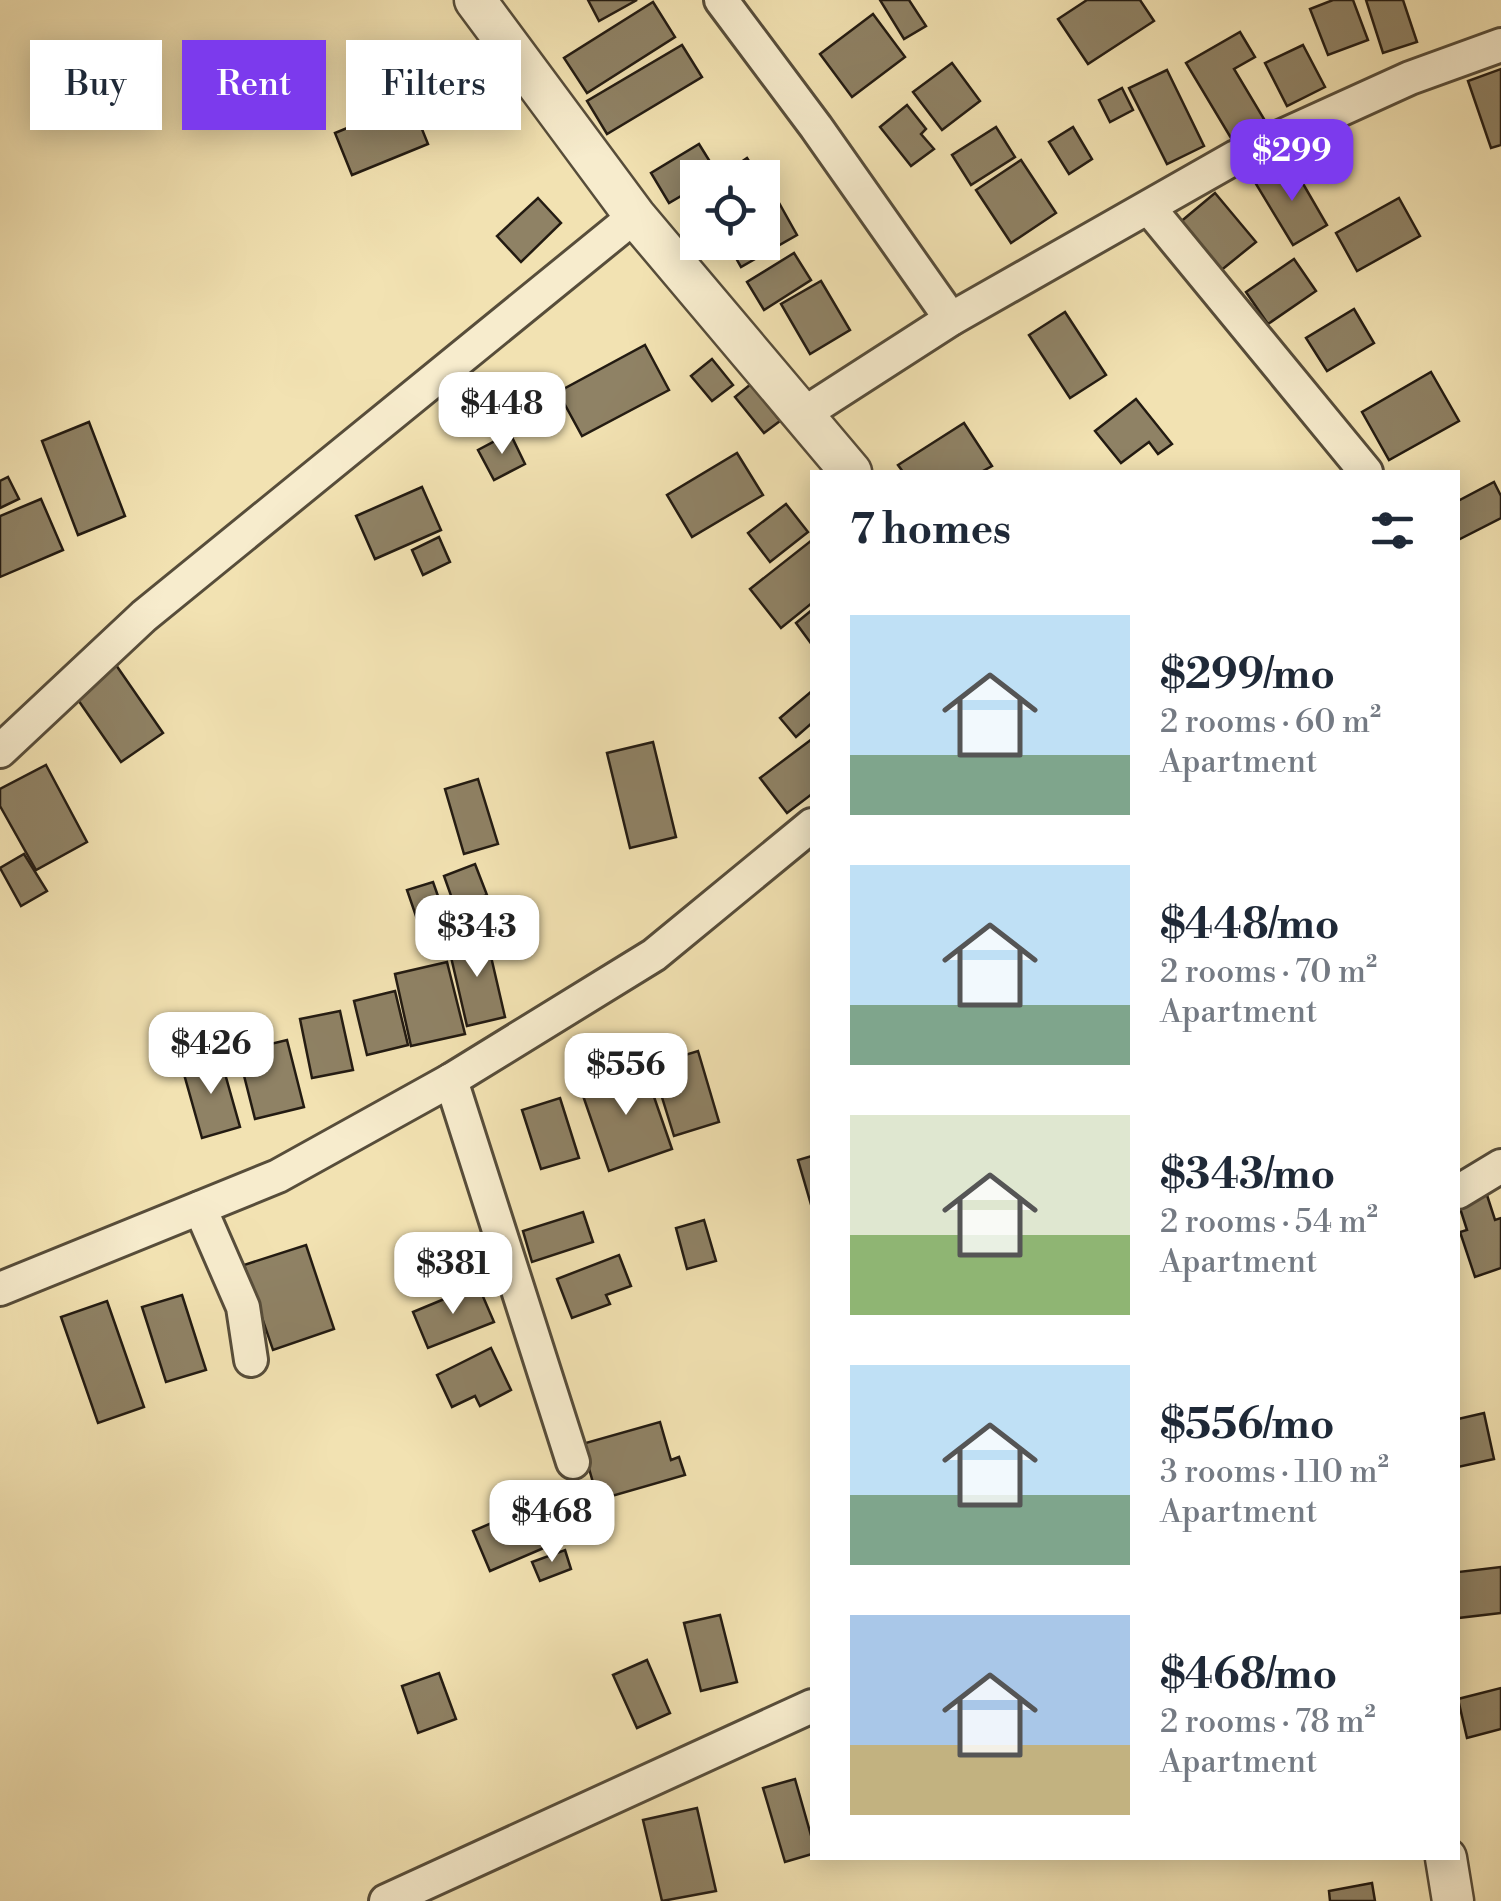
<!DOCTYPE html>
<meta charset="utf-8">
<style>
:root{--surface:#fff;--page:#f2f2f3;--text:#1f2937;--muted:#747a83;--accent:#7c3aed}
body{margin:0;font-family:"Libre Bodoni",serif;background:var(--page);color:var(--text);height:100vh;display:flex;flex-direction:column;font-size:38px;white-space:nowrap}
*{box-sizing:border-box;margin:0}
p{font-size:32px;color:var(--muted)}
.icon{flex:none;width:55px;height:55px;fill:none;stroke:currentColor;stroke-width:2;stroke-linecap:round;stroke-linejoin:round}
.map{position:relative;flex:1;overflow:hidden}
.side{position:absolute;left:810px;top:470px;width:650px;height:1390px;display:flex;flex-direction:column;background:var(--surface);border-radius:0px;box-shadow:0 5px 25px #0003}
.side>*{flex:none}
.banner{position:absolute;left:30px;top:40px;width:630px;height:90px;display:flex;gap:20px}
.controls{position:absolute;left:680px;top:160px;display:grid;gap:20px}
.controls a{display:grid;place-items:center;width:100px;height:100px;border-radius:0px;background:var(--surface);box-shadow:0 5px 25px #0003;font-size:50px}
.price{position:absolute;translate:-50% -85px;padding:0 22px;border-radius:20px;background:#fff;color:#222;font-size:32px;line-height:65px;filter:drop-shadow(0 2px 5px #0008)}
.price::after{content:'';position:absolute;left:50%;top:60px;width:30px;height:22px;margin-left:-15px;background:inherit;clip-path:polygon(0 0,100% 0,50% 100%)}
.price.current{background:var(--accent);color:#fff}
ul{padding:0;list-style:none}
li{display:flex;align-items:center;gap:30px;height:250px;padding:0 40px}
li span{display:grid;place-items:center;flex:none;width:280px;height:200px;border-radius:0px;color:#555}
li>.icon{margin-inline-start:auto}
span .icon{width:120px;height:120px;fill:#fffc;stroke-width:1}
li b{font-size:42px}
h2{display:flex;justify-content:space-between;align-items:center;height:120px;padding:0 40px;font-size:42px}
.pill{padding:0 35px;border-radius:0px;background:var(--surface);box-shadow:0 5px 25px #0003;font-size:35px;line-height:90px}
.pill.current{background:var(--accent);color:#fff}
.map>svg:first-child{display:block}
.building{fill:#8f8265;stroke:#231b12;stroke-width:2.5}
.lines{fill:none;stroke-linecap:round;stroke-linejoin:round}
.minor-casing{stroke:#574d3a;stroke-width:38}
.tertiary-casing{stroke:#574d3a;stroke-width:45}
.minor{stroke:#f7eccd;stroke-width:32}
.tertiary{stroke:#f7eccd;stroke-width:40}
</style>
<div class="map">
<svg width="1501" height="1901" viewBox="0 0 1501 1901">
<rect width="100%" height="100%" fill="#f2e2b2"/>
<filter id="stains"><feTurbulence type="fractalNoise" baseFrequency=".002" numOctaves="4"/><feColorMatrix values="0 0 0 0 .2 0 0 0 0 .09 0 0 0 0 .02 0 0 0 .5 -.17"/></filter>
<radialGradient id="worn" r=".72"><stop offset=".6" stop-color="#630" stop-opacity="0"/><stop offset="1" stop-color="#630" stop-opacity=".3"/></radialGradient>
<g class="building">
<polygon points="588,0 637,0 599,21"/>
<polygon points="880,0 909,0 926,26 904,39"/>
<polygon points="1087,0 1140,0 1154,21 1088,64 1058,19"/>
<polygon points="1333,0 1353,0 1368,40 1328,55 1310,9"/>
<polygon points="1366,0 1403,0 1417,42 1383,53"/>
<polygon points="653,2 675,37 587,93 564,58"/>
<polygon points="873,14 905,57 852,97 820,54"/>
<polygon points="1240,32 1255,57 1234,69 1264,119 1231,138 1186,63"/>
<polygon points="682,45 702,77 607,134 587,101"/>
<polygon points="1303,45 1325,87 1287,106 1265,63"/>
<polygon points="952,63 980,101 942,130 913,92"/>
<polygon points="1501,69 1501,145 1491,148 1468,81"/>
<polygon points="1167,70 1204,146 1167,164 1129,88"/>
<polygon points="1122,88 1133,110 1110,122 1099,100"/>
<polygon points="411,102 428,144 352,175 335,133"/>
<polygon points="907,105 926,129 921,134 934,149 911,166 880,127"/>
<polygon points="996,127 1015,157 971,185 952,155"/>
<polygon points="1073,127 1092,159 1069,174 1049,142"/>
<polygon points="699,144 717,173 711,178 698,178 698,186 669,203 651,173"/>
<polygon points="747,158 760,178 720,178 719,177"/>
<polygon points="1021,160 1056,213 1011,243 976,190"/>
<polygon points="1291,163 1327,225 1293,245 1256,184"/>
<polygon points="1215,193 1256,242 1219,272 1178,224"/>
<polygon points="538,198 561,223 521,262 497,236"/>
<polygon points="1399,198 1420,236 1357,271 1336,233"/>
<polygon points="778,201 797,235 741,267 727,242 762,242 762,210"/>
<polygon points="794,253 811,280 764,310 747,282"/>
<polygon points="1294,259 1316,291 1268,324 1246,292"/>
<polygon points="821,281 850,330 810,354 781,304"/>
<polygon points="1354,309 1374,343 1327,371 1306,338"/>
<polygon points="1065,312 1106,375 1070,398 1029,335"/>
<polygon points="645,345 669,390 582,436 558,392"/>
<polygon points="712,359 733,385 712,401 691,376"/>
<polygon points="1431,372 1459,421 1389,460 1362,412"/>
<polygon points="751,384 780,421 764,433 735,397"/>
<polygon points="1136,399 1172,444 1158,454 1149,442 1121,463 1095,431"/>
<polygon points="89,422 125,516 78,535 42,441"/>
<polygon points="964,423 992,466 981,472 903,472 898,465"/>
<polygon points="510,433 525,464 494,480 478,450"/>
<polygon points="737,453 763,495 692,537 667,495"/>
<polygon points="8,477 19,499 0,508 0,481"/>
<polygon points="1494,482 1501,496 1501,518 1458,540 1458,501"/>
<polygon points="422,487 441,530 375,559 356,516"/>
<polygon points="41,499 63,550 0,577 0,516"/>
<polygon points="786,504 808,532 770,562 748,533"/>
<polygon points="439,537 450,562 423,575 412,550"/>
<polygon points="812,540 812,603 781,628 750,589"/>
<polygon points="812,610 812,640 810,642 796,623"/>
<polygon points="116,665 163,733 121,762 74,694"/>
<polygon points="812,691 812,723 796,737 780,718"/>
<polygon points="812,739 812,794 787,813 760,778"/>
<polygon points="653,742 676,837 630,848 607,753"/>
<polygon points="46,765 87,842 36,870 0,806 0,789"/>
<polygon points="478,779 498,844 464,854 445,789"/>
<polygon points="24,854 47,891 21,906 0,868"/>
<polygon points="475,864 487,895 455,907 444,876"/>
<polygon points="433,882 444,913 418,922 407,890"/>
<polygon points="486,935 505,1017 467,1026 448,944"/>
<polygon points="447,962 465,1034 411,1046 395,974"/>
<polygon points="395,991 408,1045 367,1055 354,1001"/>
<polygon points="340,1011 353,1070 312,1078 300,1019"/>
<polygon points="287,1040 304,1107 255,1119 238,1052"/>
<polygon points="698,1051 719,1122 674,1136 652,1065"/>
<polygon points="220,1056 240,1127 202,1138 182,1067"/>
<polygon points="643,1065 672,1149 609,1171 580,1087"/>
<polygon points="560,1098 579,1158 541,1169 522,1110"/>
<polygon points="812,1156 812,1208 798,1160"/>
<polygon points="1486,1192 1495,1220 1501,1218 1501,1268 1475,1277 1460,1232 1467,1230 1458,1202"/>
<polygon points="583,1212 593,1242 532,1262 523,1231"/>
<polygon points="704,1220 716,1261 687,1269 676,1228"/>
<polygon points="306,1245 334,1329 273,1350 244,1265"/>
<polygon points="619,1255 631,1286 606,1295 610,1304 572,1318 557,1279"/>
<polygon points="478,1285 494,1322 428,1348 413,1312"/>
<polygon points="182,1295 206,1370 166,1382 142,1307"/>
<polygon points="107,1301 144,1407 98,1423 61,1317"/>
<polygon points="491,1348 511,1390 480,1406 475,1396 452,1407 437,1375"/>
<polygon points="1484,1413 1494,1459 1458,1467 1458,1419"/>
<polygon points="660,1422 671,1460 679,1457 685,1475 598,1500 582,1444"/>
<polygon points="536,1504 553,1544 490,1571 473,1531"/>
<polygon points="565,1550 571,1569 540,1581 532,1562"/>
<polygon points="1501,1567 1501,1613 1458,1618 1458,1572"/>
<polygon points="720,1615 737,1682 701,1691 684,1623"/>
<polygon points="647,1660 670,1713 637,1728 613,1675"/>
<polygon points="439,1673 456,1719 418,1733 402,1686"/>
<polygon points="1501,1688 1501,1729 1467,1738 1458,1699"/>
<polygon points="795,1779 812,1839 812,1854 785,1862 763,1788"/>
<polygon points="697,1808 716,1891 662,1901 643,1820"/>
<polygon points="1372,1883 1375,1901 1330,1901 1329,1891"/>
</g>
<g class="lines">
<g class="minor-casing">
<g id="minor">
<polyline points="721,0 816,127 951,319"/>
<polyline points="1149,208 1366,472"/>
<polyline points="802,415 951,319 1236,157 1410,78 1501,45"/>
<polyline points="0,751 144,616 635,216"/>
<polyline points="451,1080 573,1462"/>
<polyline points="1458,1192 1501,1166"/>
<polyline points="200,1208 243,1307 251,1360"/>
<polyline points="0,1289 278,1176 451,1080 654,955 812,825"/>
<polyline points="386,1901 812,1706"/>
</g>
</g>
<g class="tertiary-casing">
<g id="tertiary">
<polyline points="475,0 635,216 851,472"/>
<polyline points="1446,1858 1453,1901"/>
</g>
</g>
<use href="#minor" class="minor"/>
<use href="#tertiary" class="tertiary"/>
</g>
<rect width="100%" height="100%" filter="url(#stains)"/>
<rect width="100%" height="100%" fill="url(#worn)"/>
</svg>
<div class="controls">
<a><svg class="icon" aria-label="locate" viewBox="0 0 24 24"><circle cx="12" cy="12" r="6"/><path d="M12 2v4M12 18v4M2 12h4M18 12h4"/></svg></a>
</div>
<b class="price current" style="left:1292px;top:204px">$299</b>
<b class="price" style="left:502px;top:457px">$448</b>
<b class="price" style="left:477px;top:980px">$343</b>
<b class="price" style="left:211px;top:1097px">$426</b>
<b class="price" style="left:626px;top:1118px">$556</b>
<b class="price" style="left:453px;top:1317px">$381</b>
<b class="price" style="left:552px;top:1565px">$468</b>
<div class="banner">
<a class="pill">Buy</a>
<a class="pill current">Rent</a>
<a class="pill">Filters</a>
</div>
<section class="side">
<h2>7 homes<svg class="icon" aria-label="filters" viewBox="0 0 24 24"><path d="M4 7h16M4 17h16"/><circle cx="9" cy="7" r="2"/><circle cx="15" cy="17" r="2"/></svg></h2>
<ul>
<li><span style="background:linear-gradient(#bfe0f5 70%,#7fa58c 0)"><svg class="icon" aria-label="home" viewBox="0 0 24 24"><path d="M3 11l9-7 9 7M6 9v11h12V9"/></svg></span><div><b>$299/mo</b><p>2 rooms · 60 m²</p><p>Apartment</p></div></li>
<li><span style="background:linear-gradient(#bfe0f5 70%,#7fa58c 0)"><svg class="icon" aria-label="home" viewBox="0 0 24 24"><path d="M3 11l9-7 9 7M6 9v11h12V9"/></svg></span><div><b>$448/mo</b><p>2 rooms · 70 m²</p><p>Apartment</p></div></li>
<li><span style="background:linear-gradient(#dfe7d0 60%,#8fb573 0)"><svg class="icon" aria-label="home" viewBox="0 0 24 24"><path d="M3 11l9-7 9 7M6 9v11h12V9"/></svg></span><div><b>$343/mo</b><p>2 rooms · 54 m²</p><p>Apartment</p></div></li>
<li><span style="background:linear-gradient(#bfe0f5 65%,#7fa58c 0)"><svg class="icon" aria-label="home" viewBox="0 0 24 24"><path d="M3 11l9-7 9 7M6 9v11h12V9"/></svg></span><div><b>$556/mo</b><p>3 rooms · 110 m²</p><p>Apartment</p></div></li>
<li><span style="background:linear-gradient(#a9c7e8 65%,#c2b280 0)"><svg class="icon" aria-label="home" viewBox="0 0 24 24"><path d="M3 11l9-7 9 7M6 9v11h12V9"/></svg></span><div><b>$468/mo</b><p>2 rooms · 78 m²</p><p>Apartment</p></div></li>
</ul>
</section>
</div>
